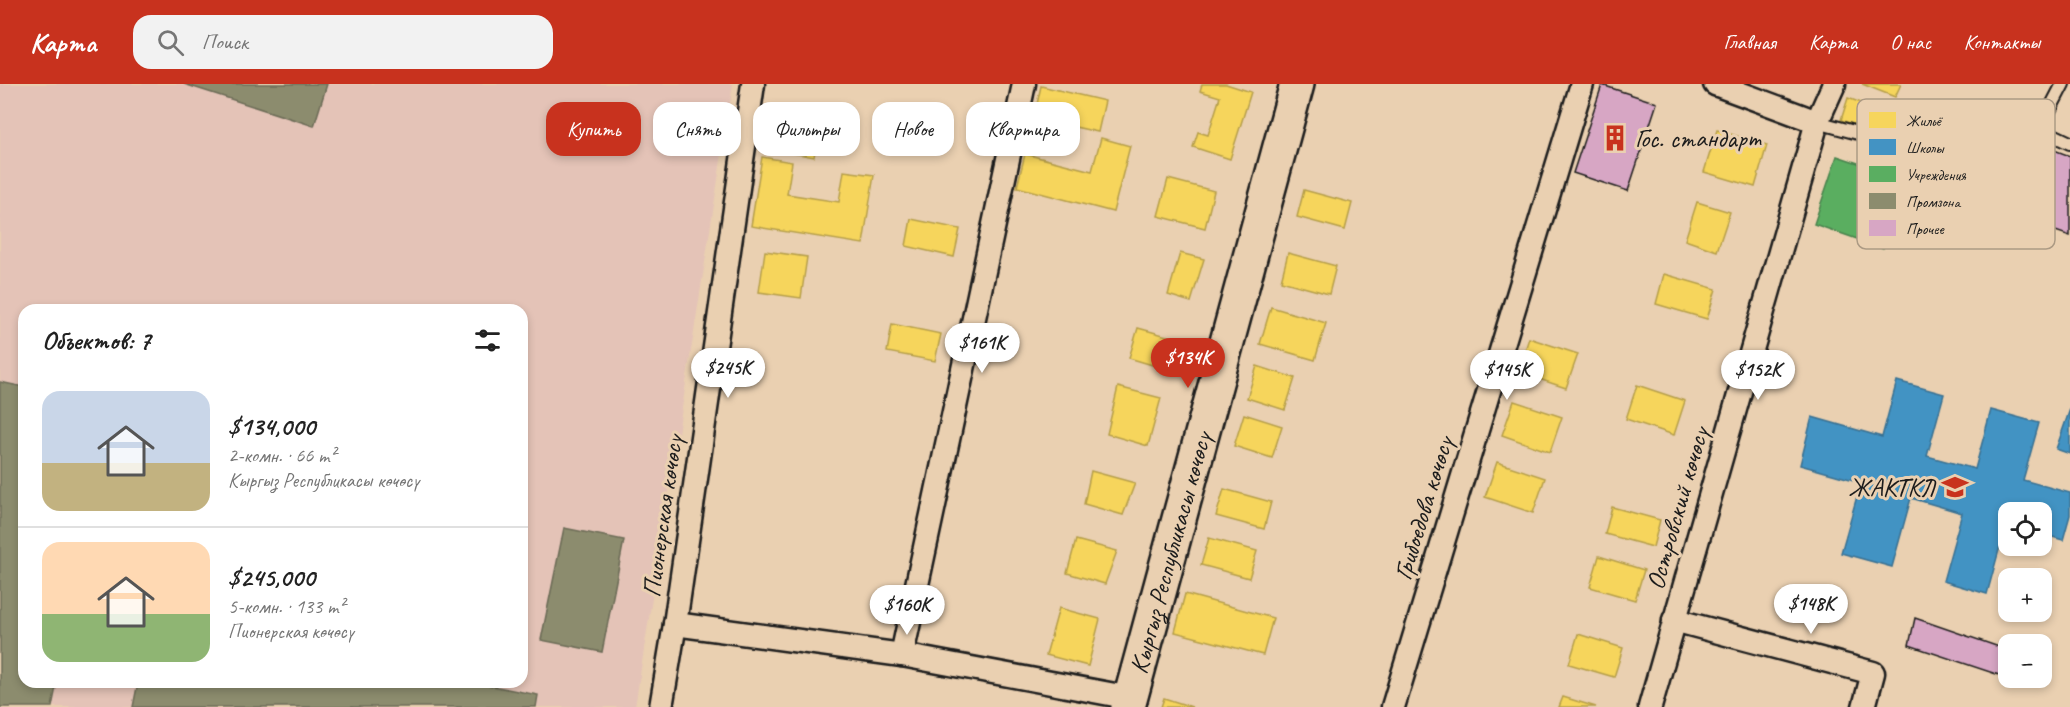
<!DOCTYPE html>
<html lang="ru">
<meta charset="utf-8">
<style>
:root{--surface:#fff;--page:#f2f2f2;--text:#222;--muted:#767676;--line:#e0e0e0;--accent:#c8321e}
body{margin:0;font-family:Caveat,sans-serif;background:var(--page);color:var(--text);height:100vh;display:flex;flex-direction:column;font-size:22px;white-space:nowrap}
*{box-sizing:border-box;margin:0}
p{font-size:20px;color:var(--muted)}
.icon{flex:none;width:33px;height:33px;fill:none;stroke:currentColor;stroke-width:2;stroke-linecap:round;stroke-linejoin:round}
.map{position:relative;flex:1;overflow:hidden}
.panel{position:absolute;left:18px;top:220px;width:510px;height:384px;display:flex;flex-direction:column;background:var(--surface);border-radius:18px;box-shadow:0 3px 9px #0003}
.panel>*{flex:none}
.hud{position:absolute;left:546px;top:18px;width:570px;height:54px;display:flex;gap:12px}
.tools{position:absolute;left:1998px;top:418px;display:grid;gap:12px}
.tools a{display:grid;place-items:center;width:54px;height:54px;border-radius:12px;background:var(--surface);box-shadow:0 3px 9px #0003;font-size:30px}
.price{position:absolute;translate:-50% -51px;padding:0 14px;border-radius:21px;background:#fff;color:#222;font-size:20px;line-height:39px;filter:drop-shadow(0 2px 3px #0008)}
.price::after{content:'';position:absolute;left:50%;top:36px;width:18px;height:14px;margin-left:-9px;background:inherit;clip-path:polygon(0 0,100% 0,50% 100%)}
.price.current{background:var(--accent);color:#fff}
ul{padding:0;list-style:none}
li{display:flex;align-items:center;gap:18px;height:150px;padding:0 24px}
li+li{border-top:2px solid var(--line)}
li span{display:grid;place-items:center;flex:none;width:168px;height:120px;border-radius:18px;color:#555}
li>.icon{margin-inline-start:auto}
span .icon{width:72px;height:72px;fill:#fffc;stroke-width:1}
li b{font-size:26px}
h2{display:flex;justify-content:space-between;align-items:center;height:72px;padding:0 24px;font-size:26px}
.chip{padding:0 21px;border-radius:18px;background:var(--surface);box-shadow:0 3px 9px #0003;font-size:21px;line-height:54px}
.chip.current{background:var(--accent);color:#fff}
header{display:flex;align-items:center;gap:36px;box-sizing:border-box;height:84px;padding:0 30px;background:var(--accent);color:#fff}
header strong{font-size:28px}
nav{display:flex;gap:33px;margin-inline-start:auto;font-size:21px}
.search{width:420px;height:54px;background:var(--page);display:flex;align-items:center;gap:15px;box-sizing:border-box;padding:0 21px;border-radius:18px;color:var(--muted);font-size:22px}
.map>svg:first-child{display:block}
.built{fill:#e4c3b7;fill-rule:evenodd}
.homes{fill:#f6d55c;stroke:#b59e49;stroke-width:1.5}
.schools{fill:#4393c3;stroke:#376f91;stroke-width:1.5}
.public{fill:#5aae61;stroke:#47824c;stroke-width:1.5}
.industry{fill:#8c8c6e;stroke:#6a6a55;stroke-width:1.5}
.building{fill:#d7a6c4;stroke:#1c1c1c;stroke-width:1.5}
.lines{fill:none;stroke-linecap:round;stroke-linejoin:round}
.lane-casing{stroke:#1c1c1c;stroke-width:16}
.street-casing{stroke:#1c1c1c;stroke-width:27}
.secondary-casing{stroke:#1c1c1c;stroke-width:38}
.lane{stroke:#ead0b1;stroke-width:12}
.street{stroke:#ead0b1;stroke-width:22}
.secondary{stroke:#ead0b1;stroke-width:33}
.labels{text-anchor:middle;stroke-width:6;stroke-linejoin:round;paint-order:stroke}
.poi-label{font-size:26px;fill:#1c1c1c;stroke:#ead0b1;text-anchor:start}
.street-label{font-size:26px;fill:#1c1c1c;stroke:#ead0b1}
.key{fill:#ead0b1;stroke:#ac9a84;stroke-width:1.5}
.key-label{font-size:16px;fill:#1c1c1c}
</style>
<header>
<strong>Карта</strong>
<div class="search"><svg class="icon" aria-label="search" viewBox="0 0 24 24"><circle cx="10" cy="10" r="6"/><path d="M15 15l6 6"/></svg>Поиск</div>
<nav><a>Главная</a><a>Карта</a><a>О нас</a><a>Контакты</a></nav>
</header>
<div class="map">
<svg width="2070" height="623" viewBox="0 0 2070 623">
<rect width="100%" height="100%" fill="#ead0b1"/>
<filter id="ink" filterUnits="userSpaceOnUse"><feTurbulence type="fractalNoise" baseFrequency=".0167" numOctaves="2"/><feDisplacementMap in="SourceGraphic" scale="12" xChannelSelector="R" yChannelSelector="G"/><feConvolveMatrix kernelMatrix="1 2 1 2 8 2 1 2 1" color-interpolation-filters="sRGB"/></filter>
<g filter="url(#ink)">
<path class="built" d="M 0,0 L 733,0 L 635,623 L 0,623 ZM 24,226 L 522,226 L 522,598 L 24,598 Z"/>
<g class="homes">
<polygon points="1202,0 1226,0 1251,8 1230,75 1193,63 1198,48 1208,51 1220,13 1200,7"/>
<polygon points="1862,0 1901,0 1895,13"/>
<polygon points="1041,2 1105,17 1098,48 1034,34"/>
<polygon points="1848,14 1906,36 1898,55 1841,36"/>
<polygon points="776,23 821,30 814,73 769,65"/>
<polygon points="1717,46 1767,61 1755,103 1704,88"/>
<polygon points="1101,54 1130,62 1113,128 1017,103 1025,70 1092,87"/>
<polygon points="762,73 792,78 787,110 839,118 844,87 874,91 863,160 751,142"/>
<polygon points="1168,95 1214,107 1205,144 1158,132"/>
<polygon points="1304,106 1352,119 1345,146 1297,133"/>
<polygon points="1697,118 1730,128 1717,167 1685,156"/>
<polygon points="911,135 960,145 954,173 906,162"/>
<polygon points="765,167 807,173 801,214 759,208"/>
<polygon points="1180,169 1204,175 1191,218 1168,211"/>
<polygon points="1288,169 1336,182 1329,210 1281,197"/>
<polygon points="1664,190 1716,205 1707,235 1656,220"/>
<polygon points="1271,223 1326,239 1315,276 1260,260"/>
<polygon points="892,240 941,250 935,277 887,268"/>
<polygon points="1138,244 1178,255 1169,286 1129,274"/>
<polygon points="1529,254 1578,270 1566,304 1518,288"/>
<polygon points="1257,282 1295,294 1285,326 1247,314"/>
<polygon points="1637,301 1685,317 1674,351 1626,335"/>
<polygon points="1118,303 1161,314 1148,362 1107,350"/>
<polygon points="1514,317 1562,333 1550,368 1502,351"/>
<polygon points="1244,330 1282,342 1272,374 1234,362"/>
<polygon points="1497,378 1545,394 1533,429 1485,413"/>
<polygon points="1091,387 1135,399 1123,431 1084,420"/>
<polygon points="1224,405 1271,418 1264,445 1216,432"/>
<polygon points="1612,423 1660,436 1653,463 1605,450"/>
<polygon points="1209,454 1257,467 1249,494 1201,481"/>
<polygon points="1076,456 1117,467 1105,500 1067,489"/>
<polygon points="1599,472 1644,486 1635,516 1590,503"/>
<polygon points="1185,510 1273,534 1263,571 1175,548"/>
<polygon points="1059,524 1100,535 1088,582 1046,571"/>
<polygon points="1578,550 1623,564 1614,593 1569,580"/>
<polygon points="1563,613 1596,623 1559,623"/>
<polygon points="1164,614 1192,623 1161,623"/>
</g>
<g class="schools">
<polygon points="1897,297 1944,310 1927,372 1975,385 1991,326 2039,339 2023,396 2070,409 2070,431 2063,456 2042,450 2042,429 2008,429 2008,441 2006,440 1987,510 1943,497 1962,429 1911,414 1892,483 1841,469 1861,398 1800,381 1812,333 1882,353"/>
<polygon points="2070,325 2070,370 2056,365"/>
</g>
<polygon class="public" points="1877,63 1984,100 1971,138 1901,114 1883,164 1814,140 1837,72 1870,83"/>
<g class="industry">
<polygon points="184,0 327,0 314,42"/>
<polygon points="0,298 24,303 24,598 57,598 52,623 0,623"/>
<polygon points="564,444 624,456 602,568 541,556"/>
<polygon points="138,598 472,598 538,611 536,623 133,623"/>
</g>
<g class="building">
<polygon points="1602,1 1657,19 1628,107 1573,89"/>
<polygon points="2025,55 2070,72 2070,152 2000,128"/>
<polygon points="1915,534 2008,566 2008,594 1909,561"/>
</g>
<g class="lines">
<g class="lane-casing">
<g id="lane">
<polyline points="1817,38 1921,66 1997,93 2020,46 2050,25 2063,0"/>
<polyline points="2028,39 2070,59"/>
</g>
</g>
<g class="street-casing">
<g id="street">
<polyline points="1715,0 1817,38"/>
<polyline points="1674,536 1873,589 1864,623"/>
<polyline points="675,540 902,571 1131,614"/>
<polyline points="902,571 1024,0"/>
<polyline points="661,623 675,540 753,0"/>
<polyline points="1393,623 1582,0"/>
<polyline points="1650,623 1817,38 1834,0"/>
</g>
</g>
<g class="secondary-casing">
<g id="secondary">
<path id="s1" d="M 1128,623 L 1297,0"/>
</g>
</g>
<use href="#lane" class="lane"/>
<use href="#street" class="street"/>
<use href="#secondary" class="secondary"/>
</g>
</g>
<defs>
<g id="building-bare" transform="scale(2.07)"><path d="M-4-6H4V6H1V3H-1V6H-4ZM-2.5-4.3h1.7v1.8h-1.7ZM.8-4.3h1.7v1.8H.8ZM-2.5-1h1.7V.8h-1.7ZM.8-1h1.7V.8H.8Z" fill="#c8321e" stroke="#ead0b1" stroke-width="2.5" paint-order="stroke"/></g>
<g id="university-bare" transform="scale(2.07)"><path d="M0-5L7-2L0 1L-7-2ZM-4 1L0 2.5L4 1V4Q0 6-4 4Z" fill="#c8321e" stroke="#ead0b1" stroke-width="2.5" paint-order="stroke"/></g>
</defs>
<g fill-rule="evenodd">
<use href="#building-bare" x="1615" y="54"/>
<use href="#university-bare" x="1955" y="403"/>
</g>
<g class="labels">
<g class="poi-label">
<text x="1635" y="63">Гос. стандарт</text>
<text x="1935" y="412" text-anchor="end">ЖАКТКЛ</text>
</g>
<g class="street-label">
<text transform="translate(1423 424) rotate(-73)" y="9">Грибоедова көчөсү</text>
<text transform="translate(1677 424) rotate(-74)" y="9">Островский көчөсү</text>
<text transform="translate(662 432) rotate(-82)" y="9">Пионерская көчөсү</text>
<text dy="9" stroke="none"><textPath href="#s1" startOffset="160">Кыргыз Республикасы көчөсү</textPath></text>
</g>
</g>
<rect x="1857" y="15" width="198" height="150" rx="9" class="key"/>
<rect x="1869" y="28" width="27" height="16" fill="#f6d55c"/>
<rect x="1869" y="55" width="27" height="16" fill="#4393c3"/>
<rect x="1869" y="82" width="27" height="16" fill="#5aae61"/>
<rect x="1869" y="109" width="27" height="16" fill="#8c8c6e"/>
<rect x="1869" y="136" width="27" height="16" fill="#d7a6c4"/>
<g class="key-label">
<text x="1906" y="42">Жильё</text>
<text x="1906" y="69">Школы</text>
<text x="1906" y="96">Учреждения</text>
<text x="1906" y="123">Промзона</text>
<text x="1906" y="150">Прочее</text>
</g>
</svg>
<div class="tools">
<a><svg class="icon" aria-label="locate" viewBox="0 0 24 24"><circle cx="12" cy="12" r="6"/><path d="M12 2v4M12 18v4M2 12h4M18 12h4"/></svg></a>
<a>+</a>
<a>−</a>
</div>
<b class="price" style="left:982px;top:290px">$161K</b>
<b class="price current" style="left:1188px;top:305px">$134K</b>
<b class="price" style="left:728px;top:315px">$245K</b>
<b class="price" style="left:1507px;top:317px">$145K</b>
<b class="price" style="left:1758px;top:317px">$152K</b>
<b class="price" style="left:1811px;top:551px">$148K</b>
<b class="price" style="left:907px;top:552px">$160K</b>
<div class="hud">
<a class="chip current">Купить</a>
<a class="chip">Снять</a>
<a class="chip">Фильтры</a>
<a class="chip">Новое</a>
<a class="chip">Квартира</a>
</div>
<section class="panel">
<h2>Объектов: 7<svg class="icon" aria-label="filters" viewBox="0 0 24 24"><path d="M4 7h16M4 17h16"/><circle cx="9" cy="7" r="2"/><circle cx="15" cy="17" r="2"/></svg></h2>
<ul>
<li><span style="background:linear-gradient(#c9d6e8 60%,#c2b280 0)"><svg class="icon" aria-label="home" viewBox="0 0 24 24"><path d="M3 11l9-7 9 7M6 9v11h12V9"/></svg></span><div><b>$134,000</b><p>2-комн. · 66 m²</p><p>Кыргыз Республикасы көчөсү</p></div></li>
<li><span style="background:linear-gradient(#ffd9b3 60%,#8fb573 0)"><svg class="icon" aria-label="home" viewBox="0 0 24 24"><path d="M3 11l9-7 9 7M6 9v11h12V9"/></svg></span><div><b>$245,000</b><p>5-комн. · 133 m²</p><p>Пионерская көчөсү</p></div></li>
</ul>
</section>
</div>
